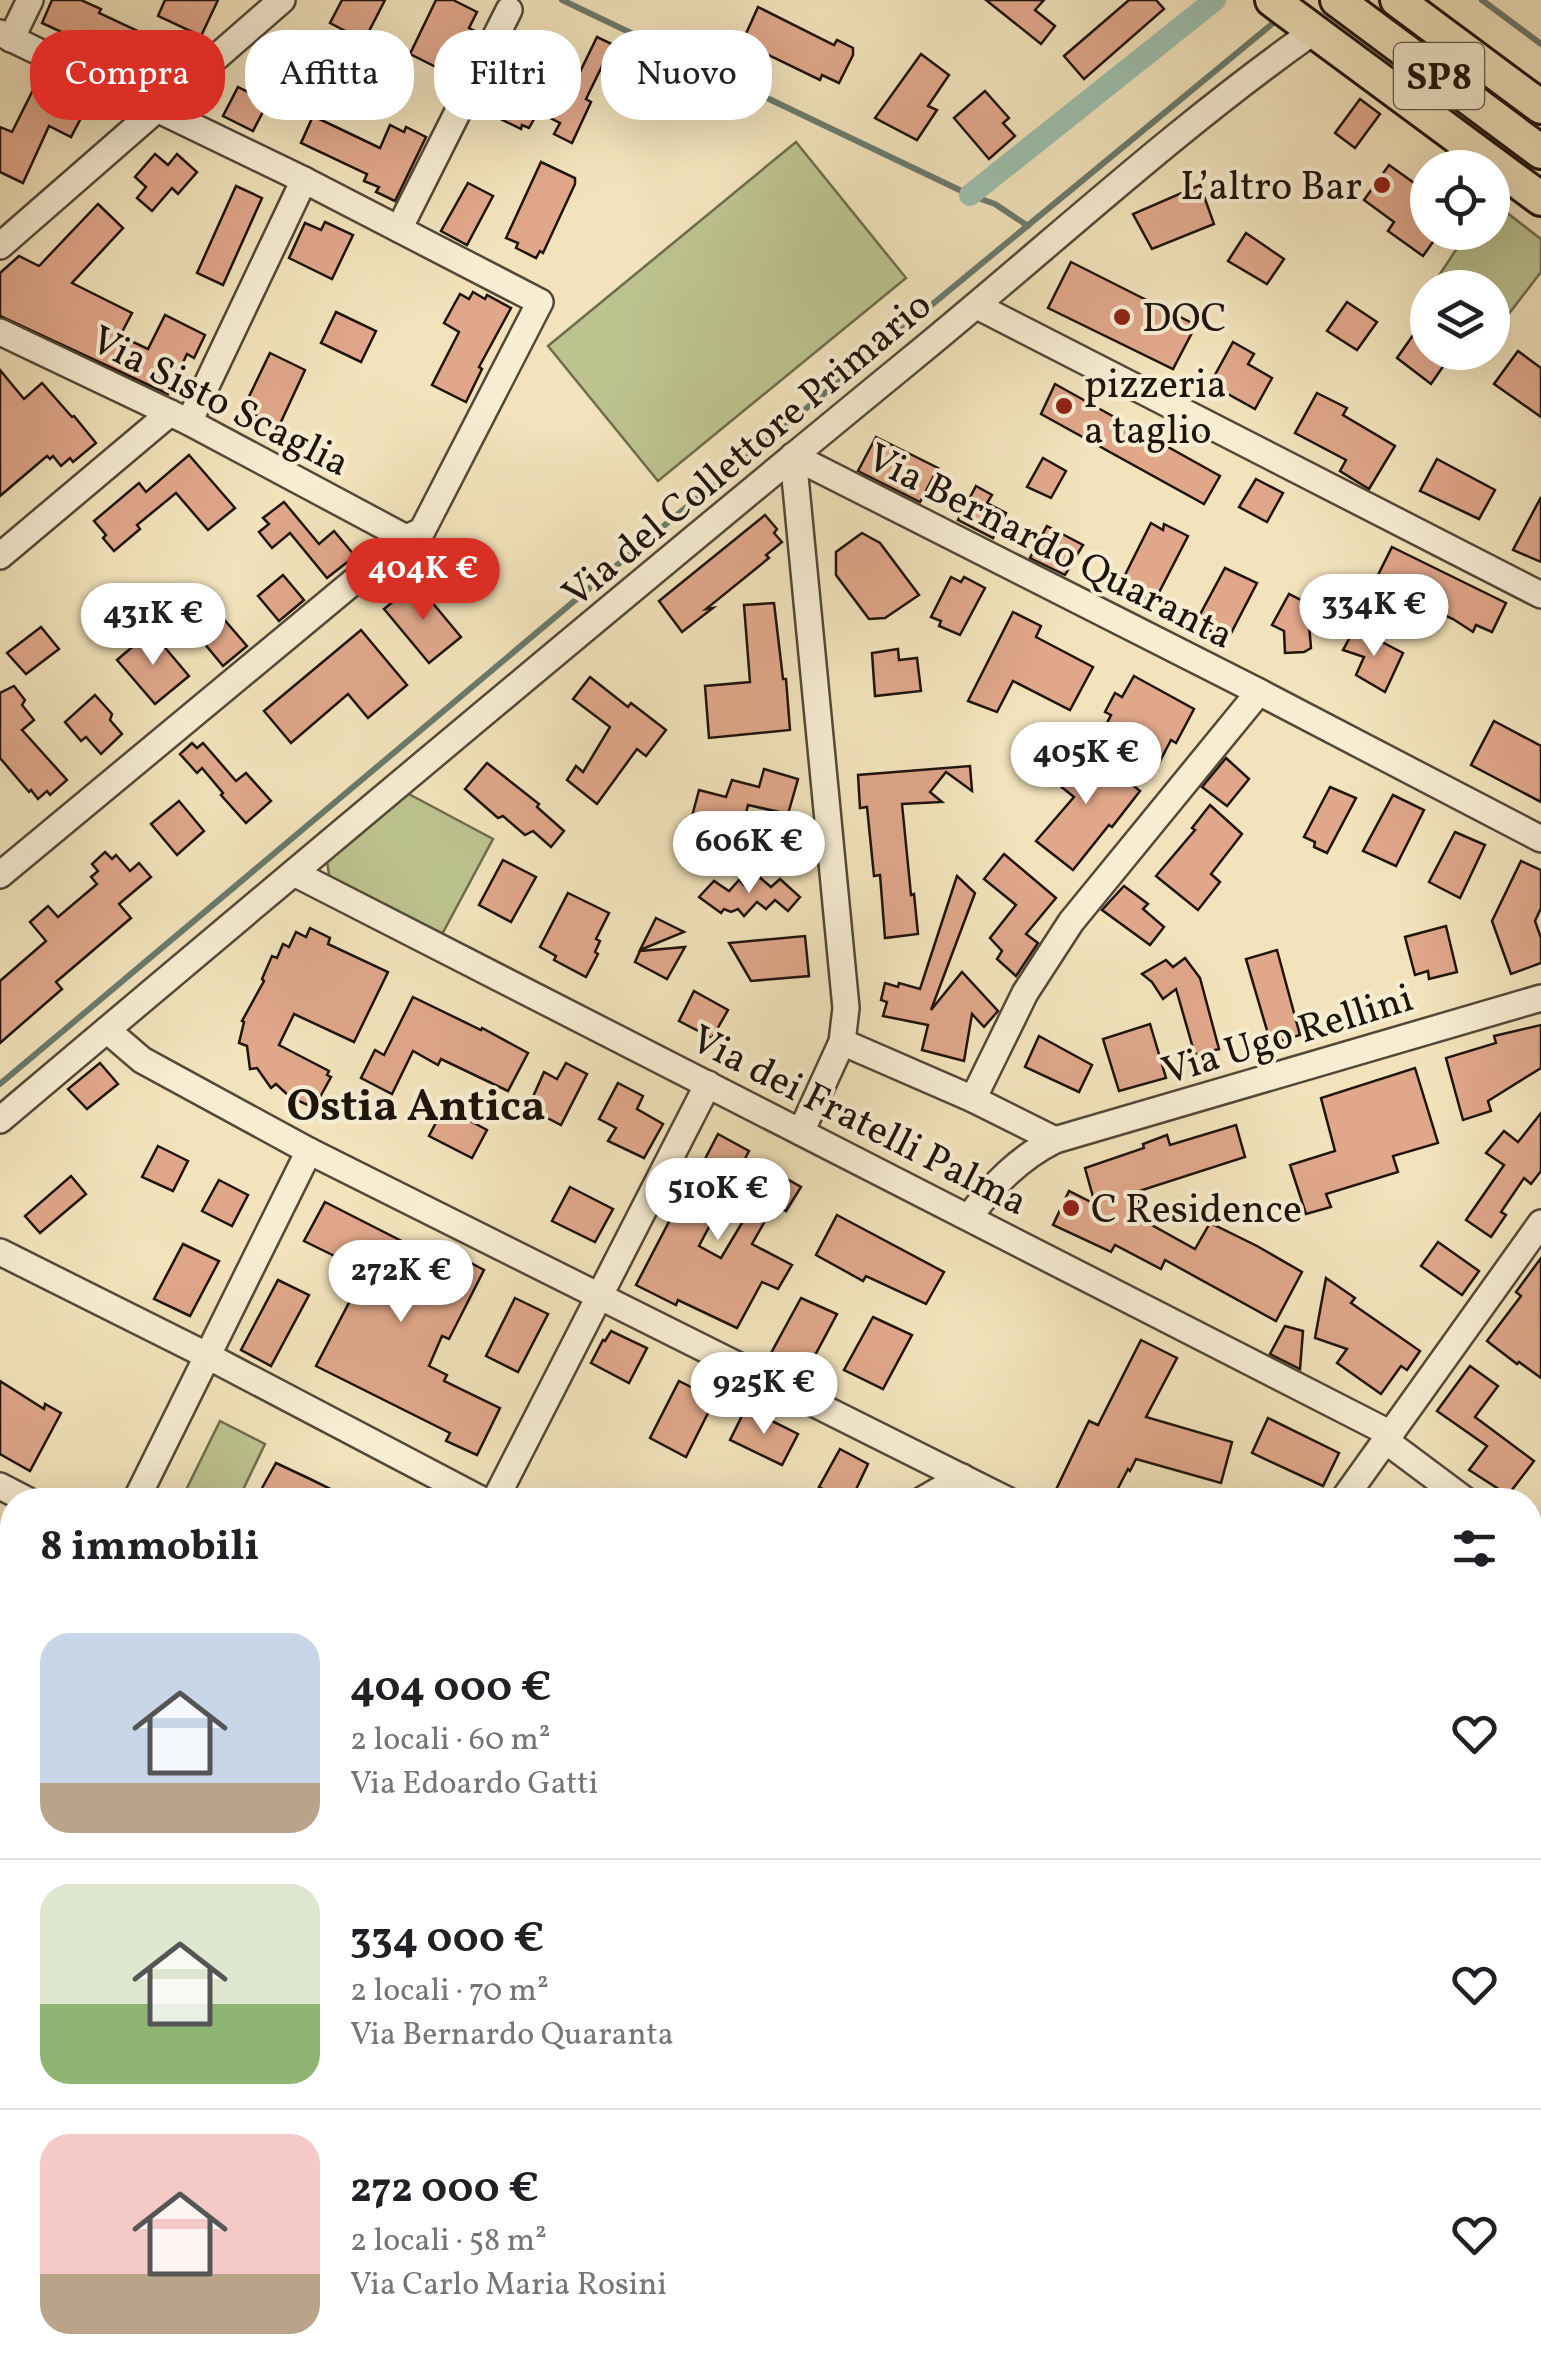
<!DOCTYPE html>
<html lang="it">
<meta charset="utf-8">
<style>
:root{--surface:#fff;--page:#f2f2f2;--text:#202124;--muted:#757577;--line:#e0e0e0;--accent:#d93025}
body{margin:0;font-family:Vollkorn,serif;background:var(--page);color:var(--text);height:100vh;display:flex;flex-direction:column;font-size:38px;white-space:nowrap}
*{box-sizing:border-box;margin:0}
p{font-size:32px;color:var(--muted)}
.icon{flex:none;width:55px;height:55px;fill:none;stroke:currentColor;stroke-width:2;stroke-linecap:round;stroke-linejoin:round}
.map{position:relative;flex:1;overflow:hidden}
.details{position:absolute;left:0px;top:1488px;width:1542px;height:892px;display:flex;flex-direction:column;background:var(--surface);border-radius:40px 40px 0 0;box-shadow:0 10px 40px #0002}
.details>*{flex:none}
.top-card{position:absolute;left:30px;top:30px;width:1000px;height:90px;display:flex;gap:20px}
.controls{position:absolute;left:1410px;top:150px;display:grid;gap:20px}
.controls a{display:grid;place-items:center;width:100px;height:100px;border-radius:50%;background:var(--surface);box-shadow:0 10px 40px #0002;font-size:50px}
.price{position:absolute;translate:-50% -85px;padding:0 22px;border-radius:35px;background:#fff;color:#222;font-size:32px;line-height:65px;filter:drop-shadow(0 2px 5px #0008)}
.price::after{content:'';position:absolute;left:50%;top:60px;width:30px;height:22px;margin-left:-15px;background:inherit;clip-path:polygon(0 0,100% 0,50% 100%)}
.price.active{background:var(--accent);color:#fff}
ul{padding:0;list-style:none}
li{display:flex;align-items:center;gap:30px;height:250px;padding:0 40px}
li+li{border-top:2px solid var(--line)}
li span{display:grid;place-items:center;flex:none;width:280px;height:200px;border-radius:30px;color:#555}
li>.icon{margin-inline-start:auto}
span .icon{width:120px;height:120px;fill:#fffc;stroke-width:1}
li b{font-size:42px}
h2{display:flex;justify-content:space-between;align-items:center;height:120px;padding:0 40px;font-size:42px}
.pill{padding:0 35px;border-radius:40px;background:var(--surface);box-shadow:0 10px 40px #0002;font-size:35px;line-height:90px}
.pill.active{background:var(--accent);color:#fff}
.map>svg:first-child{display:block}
.green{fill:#bcc38f;stroke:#6d6c4e;stroke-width:2.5}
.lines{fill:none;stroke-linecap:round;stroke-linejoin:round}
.stream{stroke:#6a7a6c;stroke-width:6}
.canal{stroke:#9cbeac;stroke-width:22}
.building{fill:#e0a78b;stroke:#1e140c;stroke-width:2.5}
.minor-casing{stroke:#534838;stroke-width:30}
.major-casing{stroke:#1e140c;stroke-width:38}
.minor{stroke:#f7edd3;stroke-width:25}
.major{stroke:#f2e3bc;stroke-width:32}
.poi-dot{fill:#8f2418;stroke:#f7edd3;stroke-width:4}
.labels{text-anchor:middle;stroke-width:8;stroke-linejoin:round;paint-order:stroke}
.shield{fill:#f7edd3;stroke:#5f5548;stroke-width:2.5}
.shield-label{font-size:38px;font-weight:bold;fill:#1e140c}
.poi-label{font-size:40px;fill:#1e140c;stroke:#f7edd3;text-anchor:start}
.street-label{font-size:40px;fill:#1e140c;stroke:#f7edd3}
.quarter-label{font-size:45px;font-weight:bold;fill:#1e140c;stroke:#f7edd3}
</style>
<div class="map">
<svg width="1541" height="2379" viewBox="0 0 1541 2379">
<rect width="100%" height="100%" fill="#f2e3bc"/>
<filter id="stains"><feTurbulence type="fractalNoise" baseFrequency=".002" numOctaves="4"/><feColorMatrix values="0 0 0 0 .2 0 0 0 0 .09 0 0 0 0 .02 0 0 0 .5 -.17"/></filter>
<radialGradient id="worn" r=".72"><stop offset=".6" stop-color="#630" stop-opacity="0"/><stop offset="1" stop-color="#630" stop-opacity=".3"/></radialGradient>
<g class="green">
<polygon points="796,142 906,278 658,481 548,346"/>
<polygon points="1493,202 1541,239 1541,272 1501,324 1493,318 1492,288 1448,287 1436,280 1467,233 1492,232"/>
<polygon points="407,793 493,839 440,938 330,880 327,862"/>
<polygon points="220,1421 265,1444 239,1498 242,1500 181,1500"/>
</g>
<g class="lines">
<g class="stream">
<polyline points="562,0 970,195 995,204 1028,226"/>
<polyline points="1482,0 1541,44"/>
<polyline points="0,1084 654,534 1272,24"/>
</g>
<polyline class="canal" points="970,195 1215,0"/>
</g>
<g class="building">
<polygon points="52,0 81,0 101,9 99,13 155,39 137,78 99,60 103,51 42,23"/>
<polygon points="165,0 218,0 201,36 158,16"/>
<polygon points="342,0 385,0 366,37 359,33 357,37 330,23"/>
<polygon points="436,0 453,0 477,12 469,28 475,31 461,59 456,56 448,73 410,54"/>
<polygon points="986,0 1044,0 1035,10 1055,26 1041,44"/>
<polygon points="1129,0 1156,0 1164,9 1084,79 1064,56"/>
<polygon points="758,7 834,45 837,40 853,48 853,55 839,83 822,75 820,80 758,50 756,52 741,45"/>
<polygon points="523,36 542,45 540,50 553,56 549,64 577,78 597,37 635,55 627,71 605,60 586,99 591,102 572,143 554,134 560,123 538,112 529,128 522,125 521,129 486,112 504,75 500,72 509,52 514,55"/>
<polygon points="294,41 321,54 318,60 339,69 327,96 301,84 304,76 282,66"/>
<polygon points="921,54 949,75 928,106 937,110 917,140 875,118"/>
<polygon points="238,87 268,102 253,131 223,116"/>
<polygon points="34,88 51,96 49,101 81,118 71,137 49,126 23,183 0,172 0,127 12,132"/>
<polygon points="985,91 1009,118 1003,123 1015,136 989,159 954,118"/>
<polygon points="1360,99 1380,114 1355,148 1335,133"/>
<polygon points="313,116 380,148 390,125 404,132 406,127 426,137 395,201 376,192 379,187 364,181 367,174 301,143"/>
<polygon points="155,154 168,165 177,154 197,172 178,194 172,188 152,211 137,198 146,187 135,177"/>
<polygon points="541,162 575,178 575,184 543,253 540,251 536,258 516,248 518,243 506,238"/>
<polygon points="1389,165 1428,193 1428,232 1440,232 1423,256 1388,231 1394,222 1364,200"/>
<polygon points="468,183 493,196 467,245 441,231"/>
<polygon points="1200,185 1214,224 1152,249 1133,214"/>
<polygon points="236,186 262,198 223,285 197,273"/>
<polygon points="98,204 123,228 72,283 132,313 120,336 148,349 165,315 205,335 194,358 187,354 168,394 0,316 0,273 19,256 39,266"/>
<polygon points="325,222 353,235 332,279 289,258 305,223 321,230"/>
<polygon points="1246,233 1284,259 1267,284 1228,261"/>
<polygon points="1071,262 1196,325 1173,369 1048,308"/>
<polygon points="473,292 485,299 487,295 511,308 479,367 482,369 466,402 432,385 459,332 444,323 460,294 469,299"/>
<polygon points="1347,302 1377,322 1357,350 1327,331"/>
<polygon points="336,312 376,331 361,362 321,343"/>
<polygon points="1428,314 1428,352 1453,352 1431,384 1397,358"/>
<polygon points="1233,342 1254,354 1248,364 1272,378 1255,409 1210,384"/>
<polygon points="1518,351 1541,368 1541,417 1494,384"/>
<polygon points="270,353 305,370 279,426 243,409"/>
<polygon points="0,370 24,399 42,383 72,417 74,416 96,443 73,462 70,458 61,466 53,456 50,459 47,456 0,496"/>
<polygon points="1055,384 1220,476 1204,504 1041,414"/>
<polygon points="1317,393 1347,408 1343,415 1395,446 1369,489 1340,471 1346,460 1295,433"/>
<polygon points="876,437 938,468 920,502 858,471"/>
<polygon points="189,455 235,508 208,530 176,493 137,525 140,529 114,551 103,538 106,535 94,521 139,483 146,492"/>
<polygon points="1043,458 1066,471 1051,498 1027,487"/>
<polygon points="1437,459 1495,490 1479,519 1420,491"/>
<polygon points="1256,479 1283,493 1267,522 1239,507"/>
<polygon points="976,486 992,495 987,503 1006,513 993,538 958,520"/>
<polygon points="1541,497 1541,562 1513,550"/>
<polygon points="284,502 319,544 334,531 355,556 327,578 290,533 272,548 259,532 269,524 263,518"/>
<polygon points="765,515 777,529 774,533 782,542 766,555 769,558 706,609 713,608 682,632 659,601"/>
<polygon points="1151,523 1163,530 1164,524 1188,536 1154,602 1132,592 1134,587 1122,581"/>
<polygon points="1047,526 1083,545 1065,575 1030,558"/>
<polygon points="862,533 880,543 919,595 885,618 869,619 836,575 836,552"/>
<polygon points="1392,547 1506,603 1492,632 1476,625 1473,632 1453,619 1374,583"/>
<polygon points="1225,568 1257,583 1228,639 1195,624"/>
<polygon points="283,575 304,600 279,621 258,596"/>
<polygon points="951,577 961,582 964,577 985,588 960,635 939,626 941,621 931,617"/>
<polygon points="416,583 461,637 429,663 384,609"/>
<polygon points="1307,593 1321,601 1309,624 1311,648 1304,652 1285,653 1284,631 1272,625 1289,594 1303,601"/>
<polygon points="774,603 783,679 786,679 790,730 709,738 705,686 750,682 744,605"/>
<polygon points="1013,612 1041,626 1036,637 1093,667 1070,710 1013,681 997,712 968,701"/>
<polygon points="222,617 247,646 223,666 199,637"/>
<polygon points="41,627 59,649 26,674 7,653"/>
<polygon points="1355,628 1403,653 1385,692 1356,675 1364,657 1343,650"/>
<polygon points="361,630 407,685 368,718 348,694 291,743 264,711"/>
<polygon points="151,631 189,676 155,704 117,660"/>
<polygon points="898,649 899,660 917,658 921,691 875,696 872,653"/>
<polygon points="1134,676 1194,709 1176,743 1171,740 1159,763 1137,750 1138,748 1104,729 1111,715 1105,712 1115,693 1122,697"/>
<polygon points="590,677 628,707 631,703 666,730 646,756 637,749 597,804 567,780 576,766 583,772 610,727 573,699"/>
<polygon points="14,686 25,700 22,705 34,720 22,730 67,780 50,795 47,791 38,799 31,790 29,792 0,758 0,693"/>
<polygon points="95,695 112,714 110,720 122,734 101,754 86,737 81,741 65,722"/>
<polygon points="1494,721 1541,746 1541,802 1471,765"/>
<polygon points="192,743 197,748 203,743 236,781 246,773 271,801 246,823 221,795 223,793 202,768 197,773 180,754"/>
<polygon points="1082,745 1140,791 1112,827 1109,825 1073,870 1036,841 1074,797 1054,781"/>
<polygon points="1226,758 1249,779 1227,806 1202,787"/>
<polygon points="487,763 539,804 537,807 564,831 551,847 533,831 525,835 503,816 498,818 465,789"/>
<polygon points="970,766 972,791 946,772 930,792 942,802 902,804 911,895 914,894 918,934 885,938 880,875 874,876 867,807 860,808 858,775"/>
<polygon points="764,769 798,779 788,814 748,805 744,821 714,814 710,829 690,824 699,790 726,797 732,780 759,787"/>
<polygon points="1330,787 1356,798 1327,853 1314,847 1315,842 1304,837"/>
<polygon points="1393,795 1424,810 1396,866 1363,851"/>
<polygon points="179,801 204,831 177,855 151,824"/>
<polygon points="1210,805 1242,834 1211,874 1220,882 1198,910 1156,876 1195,830 1192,828"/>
<polygon points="1455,832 1485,845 1460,898 1429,882"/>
<polygon points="105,852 112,859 116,855 130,871 139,863 151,877 119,904 131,918 56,982 62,989 0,1043 0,981 46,941 30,922 48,906 58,917 97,884 91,877 98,871 92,864"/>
<polygon points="1004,854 1056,898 1026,934 1038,943 1016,976 997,959 1002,951 990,938 1016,905 984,879"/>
<polygon points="503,860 536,877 511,922 479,905"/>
<polygon points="1521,861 1541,870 1541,908 1535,921 1541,938 1541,963 1511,974 1492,921"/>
<polygon points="757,875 771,887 780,879 800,897 788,911 775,900 766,909 757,902 744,916 738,909 731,912 724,909 721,913 699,897 714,881 729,891 739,880 746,887"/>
<polygon points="957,876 975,893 931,1010 962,972 998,1011 984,1027 972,1014 964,1061 922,1050 928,1025 883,1016 887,1002 881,1000 885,983 898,987 899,983 920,989"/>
<polygon points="1124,886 1148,904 1143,909 1164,927 1150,945 1102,910"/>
<polygon points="568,893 609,913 596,939 600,941 595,952 598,954 586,977 554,960 556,956 540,947"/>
<polygon points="656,918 684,932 640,950"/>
<polygon points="1446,926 1457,972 1429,979 1428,971 1415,975 1405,937"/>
<polygon points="310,928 330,938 328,944 388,972 354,1042 294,1014 279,1045 329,1071 327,1075 331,1077 314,1108 290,1097 276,1084 271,1088 257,1068 250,1069 247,1046 239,1043 244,1022 242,1021 264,981 262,979 272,956 277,958 283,944 289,947 296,932 306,937"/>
<polygon points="805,936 809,976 751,981 729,943"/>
<polygon points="685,947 667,979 635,962 640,951"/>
<polygon points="1277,950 1300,1035 1271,1044 1246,959"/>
<polygon points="1185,958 1200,978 1219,1049 1195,1055 1176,989 1163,999 1152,982 1142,974 1166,960 1173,967"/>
<polygon points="694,991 728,1010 712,1038 679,1021"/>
<polygon points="413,997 481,1030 482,1028 528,1053 508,1091 441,1059 438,1065 413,1051 392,1094 361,1078 375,1050 384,1055"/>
<polygon points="1150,1024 1166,1078 1119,1091 1103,1039"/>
<polygon points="1541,1025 1541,1068 1488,1101 1491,1111 1463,1120 1446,1058 1496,1043 1494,1036"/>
<polygon points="1039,1036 1092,1065 1079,1092 1025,1067"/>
<polygon points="100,1063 118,1084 87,1109 68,1089"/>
<polygon points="566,1063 587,1074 561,1125 528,1108 544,1072 557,1079"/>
<polygon points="1415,1068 1438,1143 1393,1156 1398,1172 1326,1194 1331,1207 1306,1214 1290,1165 1335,1151 1321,1098"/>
<polygon points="618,1083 643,1096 637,1109 663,1124 644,1158 608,1141 616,1128 599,1119"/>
<polygon points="444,1107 487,1130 472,1158 429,1136"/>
<polygon points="1541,1113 1541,1171 1531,1184 1524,1178 1501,1212 1506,1215 1491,1237 1466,1220 1504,1165 1486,1153 1504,1131 1518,1142"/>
<polygon points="1236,1125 1245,1157 1136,1192 1139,1201 1132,1214 1195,1249 1210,1223 1257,1246 1302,1272 1276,1321 1165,1260 1161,1269 1115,1245 1111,1252 1053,1225 1069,1191 1095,1204 1085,1168 1144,1148 1143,1144 1167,1135 1170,1145"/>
<polygon points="718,1134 749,1151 699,1246 721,1258 773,1171 801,1187 786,1211 774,1205 752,1244 792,1265 778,1289 762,1282 737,1328 678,1300 676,1305 636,1285 673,1214 676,1215"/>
<polygon points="158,1146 188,1161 173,1191 142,1177"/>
<polygon points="71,1176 86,1194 40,1233 25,1216"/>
<polygon points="219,1180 248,1195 232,1226 202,1211"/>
<polygon points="570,1187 613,1209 595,1242 552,1221"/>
<polygon points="325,1202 445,1263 450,1252 484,1270 449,1339 442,1336 429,1366 447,1375 444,1381 500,1408 477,1455 446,1441 450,1433 316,1366 354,1293 346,1289 357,1267 304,1241"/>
<polygon points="837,1215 944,1272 926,1304 866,1276 863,1281 816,1255"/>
<polygon points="1438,1242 1479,1271 1462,1295 1421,1266"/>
<polygon points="183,1244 219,1261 190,1316 154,1299"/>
<polygon points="1541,1258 1541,1378 1519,1362 1517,1364 1487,1341 1521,1296 1516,1292"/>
<polygon points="1326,1278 1355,1298 1351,1303 1420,1351 1407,1370 1401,1366 1381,1394 1337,1363 1347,1349 1315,1338"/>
<polygon points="278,1280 309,1295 271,1366 241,1350"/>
<polygon points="515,1298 548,1314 518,1372 486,1356"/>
<polygon points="801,1298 837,1314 806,1372 770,1355"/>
<polygon points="873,1317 912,1335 883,1389 844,1370"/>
<polygon points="1285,1326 1303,1331 1300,1369 1270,1354"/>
<polygon points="611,1331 647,1348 629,1383 591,1363 603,1340 605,1341"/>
<polygon points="1141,1340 1177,1358 1146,1417 1232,1442 1221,1483 1136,1459 1130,1471 1128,1469 1112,1500 1051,1500 1089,1421 1098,1425"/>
<polygon points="1470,1366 1498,1386 1475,1417 1534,1461 1508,1495 1469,1470 1487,1446 1437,1411"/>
<polygon points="0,1381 44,1409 45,1404 61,1413 30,1471 0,1454"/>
<polygon points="679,1381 715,1399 686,1457 650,1438"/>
<polygon points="746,1408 798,1434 782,1465 730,1440"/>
<polygon points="1268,1418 1339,1453 1323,1486 1252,1453"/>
<polygon points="840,1449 868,1464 851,1500 845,1500 819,1487"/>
<polygon points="276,1463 308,1478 353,1500 280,1500 261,1490"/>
</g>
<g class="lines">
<g class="minor-casing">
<g id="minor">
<polyline points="0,33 304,180 540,302 422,531 406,538 0,875"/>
<polyline points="11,39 30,0"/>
<polyline points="399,229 509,10"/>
<polyline points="0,246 282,0"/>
<polyline points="977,306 1541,595"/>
<polyline points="0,332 189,422 406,538"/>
<polyline points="189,422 304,180"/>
<polyline points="793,456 1259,692 1541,839"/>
<polyline points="793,456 846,1008 842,1042 801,1132"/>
<polyline points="0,556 170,413"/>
<polyline points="294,873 1391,1434"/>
<polyline points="107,1030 142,1060 309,1151 1007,1500"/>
<polyline points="842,1042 973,1099 1055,1140"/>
<polyline points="973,1099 1025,993 1071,922 1259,692"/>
<path d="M 0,1120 C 302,865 604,611 909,361 C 1044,251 1172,131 1314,31"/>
<path d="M 969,1217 C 993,1185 1019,1158 1055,1140 L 1541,998"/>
<polyline points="0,1252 206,1355 482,1500"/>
<polyline points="1386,1441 1465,1500"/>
<polyline points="0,1486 27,1500"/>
<polyline points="136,1500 309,1151"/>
<polyline points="495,1500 708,1084"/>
<polyline points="922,1500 962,1477"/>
<polyline points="1343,1500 1541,1223"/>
<polyline points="1530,1547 1541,1555"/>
<polyline points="0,1574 12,1551"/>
<polyline points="0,1735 12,1741"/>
<polyline points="1530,1876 1541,1882"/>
<polyline points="0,1916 12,1923"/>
<polyline points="1530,1967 1541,1953"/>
<polyline points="1530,2077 1541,2086"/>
<polyline points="1530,2121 1541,2107"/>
<polyline points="1530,2277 1541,2286"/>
<polyline points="0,2345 12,2333"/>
</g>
</g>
<g class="major-casing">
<g id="major">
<polyline points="1272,0 1541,199"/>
<polyline points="1337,0 1541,152"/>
<polyline points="1397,0 1541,107"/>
</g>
</g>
<use href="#minor" class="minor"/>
<use href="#major" class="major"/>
</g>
<g class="poi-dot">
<circle cx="1382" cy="185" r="10"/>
<circle cx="1122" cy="317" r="10"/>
<circle cx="1064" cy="406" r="10"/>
<circle cx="1071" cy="1208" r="10"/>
</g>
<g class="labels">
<rect class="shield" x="1394" y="43" width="90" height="66" rx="8"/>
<g class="shield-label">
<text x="1439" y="89">SP8</text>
</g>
<g class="poi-label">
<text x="1362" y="199" text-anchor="end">L’altro Bar</text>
<text x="1142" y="331">DOC</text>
<text x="1084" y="397">pizzeria<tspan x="1084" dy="46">a taglio</tspan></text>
<text x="1091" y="1222">C Residence</text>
</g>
<g class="street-label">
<text transform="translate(221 400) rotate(27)" y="14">Via Sisto Scaglia</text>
<text transform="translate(746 448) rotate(-40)" y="14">Via del Collettore Primario</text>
<text transform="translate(1051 545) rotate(27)" y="14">Via Bernardo Quaranta</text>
<text transform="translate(1287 1033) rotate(-17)" y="14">Via Ugo Rellini</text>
<text transform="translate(860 1119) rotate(27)" y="14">Via dei Fratelli Palma</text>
</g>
<g class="quarter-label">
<text x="416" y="1120">Ostia Antica</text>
</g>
</g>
<rect width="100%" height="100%" filter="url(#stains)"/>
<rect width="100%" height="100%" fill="url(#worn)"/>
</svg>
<div class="controls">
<a><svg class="icon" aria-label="locate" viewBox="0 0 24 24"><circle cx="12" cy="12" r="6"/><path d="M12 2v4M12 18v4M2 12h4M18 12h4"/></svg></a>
<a><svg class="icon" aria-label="layers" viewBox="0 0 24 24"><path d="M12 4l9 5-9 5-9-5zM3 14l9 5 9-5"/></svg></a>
</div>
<b class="price active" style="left:423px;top:623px">404K €</b>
<b class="price" style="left:1374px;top:659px">334K €</b>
<b class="price" style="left:153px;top:668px">431K €</b>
<b class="price" style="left:1086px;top:807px">405K €</b>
<b class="price" style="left:749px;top:896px">606K €</b>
<b class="price" style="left:718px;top:1243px">510K €</b>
<b class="price" style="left:401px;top:1325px">272K €</b>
<b class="price" style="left:764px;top:1437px">925K €</b>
<div class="top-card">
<a class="pill active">Compra</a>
<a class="pill">Affitta</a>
<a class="pill">Filtri</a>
<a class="pill">Nuovo</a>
</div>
<section class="details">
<h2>8 immobili<svg class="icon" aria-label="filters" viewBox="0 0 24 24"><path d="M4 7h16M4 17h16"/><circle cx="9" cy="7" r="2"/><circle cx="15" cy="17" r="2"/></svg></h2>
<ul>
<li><span style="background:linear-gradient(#c9d6e8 75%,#b9a48a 0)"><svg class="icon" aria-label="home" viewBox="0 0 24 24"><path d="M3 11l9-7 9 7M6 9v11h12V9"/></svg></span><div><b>404 000 €</b><p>2 locali · 60 m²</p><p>Via Edoardo Gatti</p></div><svg class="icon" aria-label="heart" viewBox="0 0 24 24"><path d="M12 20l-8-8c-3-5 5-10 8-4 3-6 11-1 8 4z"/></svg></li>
<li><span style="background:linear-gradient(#dfe7d0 60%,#8fb573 0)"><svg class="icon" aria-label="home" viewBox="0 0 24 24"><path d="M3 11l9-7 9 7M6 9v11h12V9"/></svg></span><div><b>334 000 €</b><p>2 locali · 70 m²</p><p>Via Bernardo Quaranta</p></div><svg class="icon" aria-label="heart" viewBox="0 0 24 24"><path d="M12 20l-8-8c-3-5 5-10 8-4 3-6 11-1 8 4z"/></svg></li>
<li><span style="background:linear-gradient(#f6c9c9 70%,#b9a48a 0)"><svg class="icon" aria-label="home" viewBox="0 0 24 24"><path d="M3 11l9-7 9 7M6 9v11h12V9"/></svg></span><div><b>272 000 €</b><p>2 locali · 58 m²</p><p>Via Carlo Maria Rosini</p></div><svg class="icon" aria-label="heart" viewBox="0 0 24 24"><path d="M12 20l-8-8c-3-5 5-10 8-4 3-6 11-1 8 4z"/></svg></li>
</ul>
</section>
</div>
